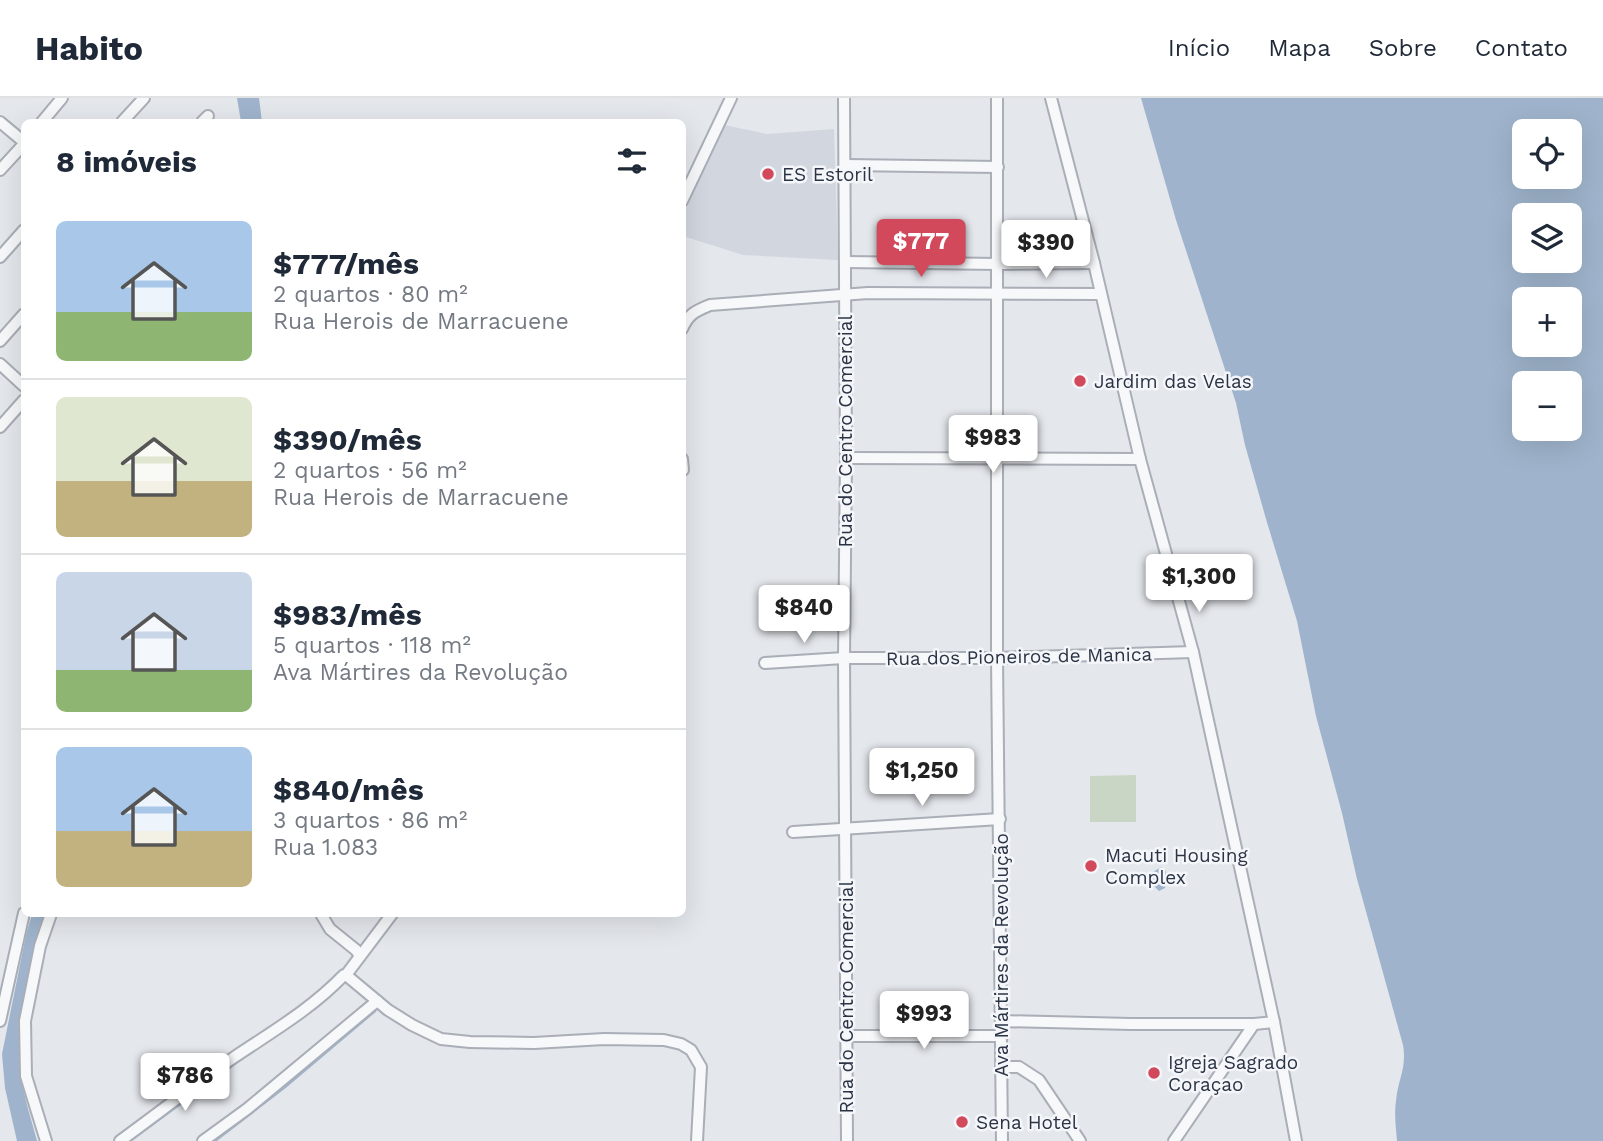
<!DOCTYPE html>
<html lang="pt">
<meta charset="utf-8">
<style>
:root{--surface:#fff;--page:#f6f6f7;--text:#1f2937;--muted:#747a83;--line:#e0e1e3;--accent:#d1495b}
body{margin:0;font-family:"Work Sans",sans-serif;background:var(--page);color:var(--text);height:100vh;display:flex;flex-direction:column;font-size:26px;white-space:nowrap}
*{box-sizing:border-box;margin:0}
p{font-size:23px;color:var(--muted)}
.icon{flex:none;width:38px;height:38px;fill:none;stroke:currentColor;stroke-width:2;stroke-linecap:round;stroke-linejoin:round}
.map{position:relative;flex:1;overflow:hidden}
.side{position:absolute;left:21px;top:21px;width:665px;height:798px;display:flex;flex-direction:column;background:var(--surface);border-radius:10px;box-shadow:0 7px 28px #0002}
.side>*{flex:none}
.fabs{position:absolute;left:1512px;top:21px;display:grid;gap:14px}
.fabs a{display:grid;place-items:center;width:70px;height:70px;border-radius:10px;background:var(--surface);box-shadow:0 7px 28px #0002;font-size:35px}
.price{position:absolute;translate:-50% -60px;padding:0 16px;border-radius:7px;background:#fff;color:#222;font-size:23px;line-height:46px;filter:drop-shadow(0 2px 4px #0008)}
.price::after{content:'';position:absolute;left:50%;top:42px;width:21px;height:16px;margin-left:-10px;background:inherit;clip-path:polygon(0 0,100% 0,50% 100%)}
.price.on{background:var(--accent);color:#fff}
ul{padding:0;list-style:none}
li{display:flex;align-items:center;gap:21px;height:175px;padding:0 35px}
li+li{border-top:2px solid var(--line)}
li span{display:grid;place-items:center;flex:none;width:196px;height:140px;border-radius:10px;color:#555}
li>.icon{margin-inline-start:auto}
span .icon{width:84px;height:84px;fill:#fffc;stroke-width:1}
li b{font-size:30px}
h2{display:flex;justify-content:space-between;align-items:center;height:84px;padding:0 35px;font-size:30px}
header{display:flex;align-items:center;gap:42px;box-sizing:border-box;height:98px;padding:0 35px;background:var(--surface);border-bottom:2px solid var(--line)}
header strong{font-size:33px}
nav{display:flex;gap:38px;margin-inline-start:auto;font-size:24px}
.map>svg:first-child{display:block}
.built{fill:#d2d6de}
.green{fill:#c9d6c5}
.water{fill:#9fb4cc;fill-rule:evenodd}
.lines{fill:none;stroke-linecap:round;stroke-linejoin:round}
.stream{stroke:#9fb4cc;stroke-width:2.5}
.minor-casing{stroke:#a9aeb7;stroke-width:14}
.minor{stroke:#f7f8fa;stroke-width:10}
.poi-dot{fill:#d1495b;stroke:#f4f6f9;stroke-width:2.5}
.labels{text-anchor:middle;stroke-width:5;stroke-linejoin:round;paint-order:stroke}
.poi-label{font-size:19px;fill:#2b3445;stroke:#f4f6f9;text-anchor:start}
.street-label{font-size:19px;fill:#2b3445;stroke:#f4f6f9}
</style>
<header>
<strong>Habito</strong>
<nav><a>Início</a><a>Mapa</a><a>Sobre</a><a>Contato</a></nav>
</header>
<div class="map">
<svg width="1603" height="1043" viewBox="0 0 1603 1043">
<rect width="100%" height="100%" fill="#e4e7ec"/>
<polygon class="built" points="724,27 767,36 834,31 838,162 743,157 683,138 683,116"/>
<polygon class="green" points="1136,677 1136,724 1090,724 1090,678"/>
<g class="water">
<polygon points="237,0 259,0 262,24 241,24"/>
<path d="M 1141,0 L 1603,0 L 1603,1043 L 1397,1043 C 1396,1030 1394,1016 1396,1003 C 1398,981 1407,970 1403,947 L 1357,781 L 1342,715 L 1316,618 L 1297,523 L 1266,421 L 1245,347 L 1236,305 L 1176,122 ZM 1570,33 L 1570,79 L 1524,79 L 1524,33 ZM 1570,117 L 1570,163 L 1524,163 L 1524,117 ZM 1524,201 L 1570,201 L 1570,247 L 1524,247 ZM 1570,285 L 1570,331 L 1524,331 L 1524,285 Z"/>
<polygon points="1161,769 1165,771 1167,779 1165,790 1159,793 1154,788 1153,774"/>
<path d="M 32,816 L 46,816 C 33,870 16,924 22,980 C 24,1001 32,1023 37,1043 L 17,1043 L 5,990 L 2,956 L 26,837 Z"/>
</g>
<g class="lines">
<g class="stream">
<polyline points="130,1043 244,959"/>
<polyline points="215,1043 285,989 375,913"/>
</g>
<g class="minor-casing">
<g id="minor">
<polyline points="844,0 846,360 844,560 847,1043"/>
<polyline points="997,0 997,560 1002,1043"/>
<polyline points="1051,0 1094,165 1140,361 1193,554 1274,924 1296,1043"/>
<polyline points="0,24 24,44"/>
<polyline points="42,24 62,0"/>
<polyline points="122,24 144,0"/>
<polyline points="202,24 208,18"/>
<polyline points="845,67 998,69"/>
<polyline points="0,72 24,46"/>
<polyline points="682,103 731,0"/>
<polyline points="0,159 24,132"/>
<polyline points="846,164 998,166 1094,165"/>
<path d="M 682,231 C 689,215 696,213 710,207 L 868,195 L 1101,196"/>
<polyline points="0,243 24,216"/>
<polyline points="0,266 24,288"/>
<polyline points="0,329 24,302"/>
<polyline points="846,360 1140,361"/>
<polyline points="682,361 683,372"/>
<polyline points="765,565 844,560 997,560 1193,554"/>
<polyline points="793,734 1000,721"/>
<polyline points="321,816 330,831 356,852 360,858"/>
<polyline points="346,877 388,912 412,927 441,941 470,944 534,945 604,941 664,942 681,946 691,952 701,969 697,1043"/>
<polyline points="0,923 24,815"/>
<polyline points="1001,923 1131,926 1254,926 1274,924"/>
<polyline points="847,938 1002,938"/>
<polyline points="1001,969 1019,969 1039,982 1080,1043"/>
<polyline points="46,1043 26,978 25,923 40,848 51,816"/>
<path d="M 120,1043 C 157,1016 194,987 233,960 C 273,933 310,912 344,877 L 346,877 L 392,816"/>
<polyline points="203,1043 247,1011 377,903"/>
<polyline points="1174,1043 1254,926"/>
</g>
</g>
<use href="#minor" class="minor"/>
</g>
<g class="poi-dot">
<circle cx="768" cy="76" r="7"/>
<circle cx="1080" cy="283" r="7"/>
<circle cx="1091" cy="768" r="7"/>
<circle cx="1154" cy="975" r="7"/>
<circle cx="962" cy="1024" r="7"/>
</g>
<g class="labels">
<g class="poi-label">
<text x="782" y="83">ES Estoril</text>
<text x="1094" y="290">Jardim das Velas</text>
<text x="1105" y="764">Macuti Housing<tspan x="1105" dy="22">Complex</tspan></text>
<text x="1168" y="971">Igreja Sagrado<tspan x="1168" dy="22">Coraçao</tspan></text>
<text x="976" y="1031">Sena Hotel</text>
</g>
<g class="street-label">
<text transform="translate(845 333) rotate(-90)" y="7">Rua do Centro Comercial</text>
<text transform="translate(1019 558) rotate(-1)" y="7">Rua dos Pioneiros de Manica</text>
<text transform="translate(1001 857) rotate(-90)" y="7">Ava Mártires da Revolução</text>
<text transform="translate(846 899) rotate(-90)" y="7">Rua do Centro Comercial</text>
</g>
</g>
</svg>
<div class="fabs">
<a><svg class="icon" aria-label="locate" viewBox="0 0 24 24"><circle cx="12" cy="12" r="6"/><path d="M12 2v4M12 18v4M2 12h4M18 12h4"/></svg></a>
<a><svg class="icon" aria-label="layers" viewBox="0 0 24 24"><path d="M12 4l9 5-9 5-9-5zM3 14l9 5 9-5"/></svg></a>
<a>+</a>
<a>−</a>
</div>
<b class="price on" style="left:921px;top:181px">$777</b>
<b class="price" style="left:1046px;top:182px">$390</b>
<b class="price" style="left:993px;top:377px">$983</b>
<b class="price" style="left:1199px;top:516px">$1,300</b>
<b class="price" style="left:804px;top:547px">$840</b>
<b class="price" style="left:922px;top:710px">$1,250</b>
<b class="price" style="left:924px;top:953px">$993</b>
<b class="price" style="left:185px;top:1015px">$786</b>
<section class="side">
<h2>8 imóveis<svg class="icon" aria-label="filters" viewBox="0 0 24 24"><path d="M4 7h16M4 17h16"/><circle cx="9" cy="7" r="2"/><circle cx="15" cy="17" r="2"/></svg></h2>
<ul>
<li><span style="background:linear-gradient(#a9c7e8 65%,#8fb573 0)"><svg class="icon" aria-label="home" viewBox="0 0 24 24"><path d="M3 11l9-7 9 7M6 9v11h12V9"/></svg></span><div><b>$777/mês</b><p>2 quartos · 80 m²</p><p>Rua Herois de Marracuene</p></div></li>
<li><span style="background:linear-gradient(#dfe7d0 60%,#c2b280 0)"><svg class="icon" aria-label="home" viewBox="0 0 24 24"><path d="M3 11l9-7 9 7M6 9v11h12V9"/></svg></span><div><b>$390/mês</b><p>2 quartos · 56 m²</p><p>Rua Herois de Marracuene</p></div></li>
<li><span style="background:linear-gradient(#c9d6e8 70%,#8fb573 0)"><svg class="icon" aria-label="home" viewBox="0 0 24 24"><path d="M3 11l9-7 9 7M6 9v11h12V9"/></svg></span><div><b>$983/mês</b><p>5 quartos · 118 m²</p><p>Ava Mártires da Revolução</p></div></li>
<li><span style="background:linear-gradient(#a9c7e8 60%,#c2b280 0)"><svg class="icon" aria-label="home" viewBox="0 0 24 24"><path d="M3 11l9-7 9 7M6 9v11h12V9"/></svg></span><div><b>$840/mês</b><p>3 quartos · 86 m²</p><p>Rua 1.083</p></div></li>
</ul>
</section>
</div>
